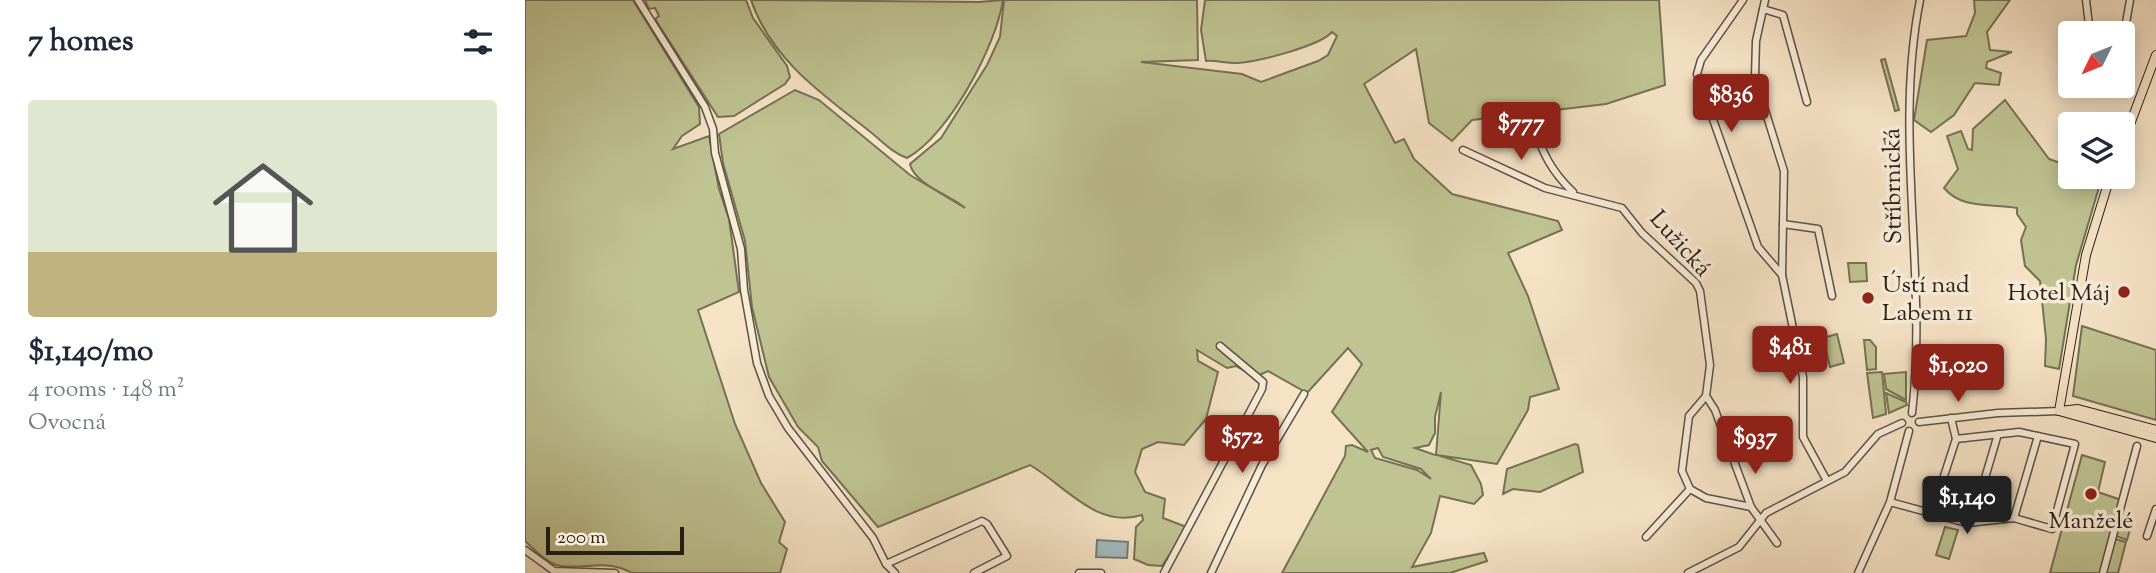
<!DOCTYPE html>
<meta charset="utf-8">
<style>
:root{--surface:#fff;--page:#f6f6f7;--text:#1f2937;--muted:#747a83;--line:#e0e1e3;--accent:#8f2418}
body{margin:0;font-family:"Sorts Mill Goudy",serif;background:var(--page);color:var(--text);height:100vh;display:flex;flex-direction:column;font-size:26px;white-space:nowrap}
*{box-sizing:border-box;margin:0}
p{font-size:23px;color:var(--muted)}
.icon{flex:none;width:38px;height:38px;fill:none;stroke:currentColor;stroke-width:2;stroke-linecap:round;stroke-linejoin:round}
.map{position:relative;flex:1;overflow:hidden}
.sheet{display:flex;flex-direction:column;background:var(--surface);width:525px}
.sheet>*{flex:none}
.needle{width:46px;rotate:227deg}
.buttons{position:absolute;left:1533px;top:21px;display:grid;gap:14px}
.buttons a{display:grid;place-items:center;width:77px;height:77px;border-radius:7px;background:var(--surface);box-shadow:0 4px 18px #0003;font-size:35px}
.scale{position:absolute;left:21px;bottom:18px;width:138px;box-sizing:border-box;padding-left:7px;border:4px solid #282017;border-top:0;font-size:19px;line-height:24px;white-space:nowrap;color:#282017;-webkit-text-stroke:5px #f9edda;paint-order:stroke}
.price{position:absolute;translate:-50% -60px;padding:0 16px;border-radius:7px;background:var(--accent);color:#fff;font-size:23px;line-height:46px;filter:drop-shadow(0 2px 4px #0008)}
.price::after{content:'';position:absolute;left:50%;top:42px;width:21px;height:16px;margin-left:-10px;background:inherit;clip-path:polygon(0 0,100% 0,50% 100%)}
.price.selected{background:#222;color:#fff}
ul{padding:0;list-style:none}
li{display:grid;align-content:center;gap:14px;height:371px;padding:0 28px}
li+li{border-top:2px solid var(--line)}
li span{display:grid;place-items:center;height:217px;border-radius:7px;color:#555}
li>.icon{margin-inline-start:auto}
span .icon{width:126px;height:126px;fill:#fffc;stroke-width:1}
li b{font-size:30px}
h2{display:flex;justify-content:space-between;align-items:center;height:84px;padding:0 28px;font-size:30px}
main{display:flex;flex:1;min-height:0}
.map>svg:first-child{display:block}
.green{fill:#c0c392;stroke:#747254;stroke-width:2;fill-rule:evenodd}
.water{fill:#a3bbc0;stroke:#727d7c;stroke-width:2}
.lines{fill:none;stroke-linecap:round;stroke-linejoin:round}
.minor-casing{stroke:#5c5143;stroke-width:9}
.major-casing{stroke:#282017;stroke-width:10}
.minor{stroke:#f9edda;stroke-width:6}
.major{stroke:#f6e3c6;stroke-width:8}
.poi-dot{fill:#8f2418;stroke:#f9edda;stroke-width:2.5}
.labels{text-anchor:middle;stroke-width:7;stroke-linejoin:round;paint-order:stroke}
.street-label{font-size:24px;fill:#282017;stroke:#f9edda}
.poi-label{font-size:24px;fill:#282017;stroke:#f9edda;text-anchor:start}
</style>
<main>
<section class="sheet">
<h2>7 homes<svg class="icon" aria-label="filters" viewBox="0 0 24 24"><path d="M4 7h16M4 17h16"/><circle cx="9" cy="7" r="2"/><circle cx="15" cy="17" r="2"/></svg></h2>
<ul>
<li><span style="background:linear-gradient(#dfe7d0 70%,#c2b280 0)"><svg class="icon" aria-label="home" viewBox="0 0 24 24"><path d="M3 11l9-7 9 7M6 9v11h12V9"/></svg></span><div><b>$1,140/mo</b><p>4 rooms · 148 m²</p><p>Ovocná</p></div></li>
</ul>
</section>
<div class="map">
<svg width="1631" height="573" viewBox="0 0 1631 573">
<rect width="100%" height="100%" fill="#f6e3c6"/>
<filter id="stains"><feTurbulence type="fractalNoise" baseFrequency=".00286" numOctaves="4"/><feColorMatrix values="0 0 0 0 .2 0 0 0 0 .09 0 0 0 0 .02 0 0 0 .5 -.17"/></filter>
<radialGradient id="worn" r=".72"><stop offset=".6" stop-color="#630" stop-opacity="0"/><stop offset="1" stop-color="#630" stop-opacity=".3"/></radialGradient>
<g class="green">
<path d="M 0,0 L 108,0 L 174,107 L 175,124 L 157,136 L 148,149 L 184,136 L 194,189 L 204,219 L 214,292 L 173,310 L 210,424 L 236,483 L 260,522 L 254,542 L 262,549 L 255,573 L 107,573 C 83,559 62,569 36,566 C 22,564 10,550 0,541 Z"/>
<polygon points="120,0 221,0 228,18 262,66 265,77 260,84 209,116 193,117 130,19 134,16 130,8 124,9"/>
<path d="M 226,0 L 454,2 L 478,0 C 471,46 424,135 382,158 C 367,153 356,140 343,130 C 297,94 246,59 226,0 Z"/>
<path d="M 479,0 L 672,0 L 673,60 L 616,62 L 717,74 L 736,82 L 793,61 L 803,55 L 812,36 L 807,32 C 795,46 732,62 713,63 C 703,64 692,60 681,61 L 676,30 L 680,0 L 1134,0 L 1140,85 L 1081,104 L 947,120 L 927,141 L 904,123 L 891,49 L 839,84 L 870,143 L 879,139 L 889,159 L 927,194 L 1033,221 L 1037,230 L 983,253 L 1003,296 L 1034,389 L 1005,397 L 1003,410 L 972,464 L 912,455 L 946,465 L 956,484 L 958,495 L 949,504 L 915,496 L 906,533 L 887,567 L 959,553 L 962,561 L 925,573 L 757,573 L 820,456 L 821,446 L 827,445 L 843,452 L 807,412 L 837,364 L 823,348 L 782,393 L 743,371 L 730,377 L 711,366 L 702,368 L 672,350 L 673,361 L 693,372 L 681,419 L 659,445 L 633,442 L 617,449 L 610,472 L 620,492 L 640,499 L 638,518 L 659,526 L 660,531 L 637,566 L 623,565 L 609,559 L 611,527 L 618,520 L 617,515 C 571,529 541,486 505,465 L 353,527 L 297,461 L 293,447 L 273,427 L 244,377 L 227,307 L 220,241 L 198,163 L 194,134 L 270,90 L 294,100 L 385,175 L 440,208 C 427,196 389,184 385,164 L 416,138 L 462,65 L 475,37 ZM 916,392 L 911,455 L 910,455 L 890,448 L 904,445 L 910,433 L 910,417 ZM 853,448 L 858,457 L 896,469 L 906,479 L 892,470 L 850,458 L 846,450 Z"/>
<polygon points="1449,0 1485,0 1462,32 1465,50 1487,52 1462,62 1461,68 1476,73 1474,85 1450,83 1429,115 1406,132 1389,120 1402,40 1441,36 1450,13"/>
<polygon points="1360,59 1374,110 1370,111 1356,60"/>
<path d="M 1480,100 L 1524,159 L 1538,164 L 1545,157 L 1545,177 L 1577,177 L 1551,265 L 1534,369 L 1520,366 L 1521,339 L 1515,281 L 1500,266 L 1496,240 L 1501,227 L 1492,214 L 1492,208 C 1465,203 1438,210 1419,188 L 1433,169 L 1422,136 L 1436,131 L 1443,149 L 1447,150 L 1448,129 Z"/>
<polygon points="1370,136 1375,155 1365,158 1359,139"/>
<polygon points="1323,263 1341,263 1342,281 1325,282"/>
<polygon points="1557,326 1631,350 1631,420 1548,396"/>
<polygon points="1312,334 1319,363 1305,367 1298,338"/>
<polygon points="1339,340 1345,340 1351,347 1351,369 1342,370"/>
<polygon points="1357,372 1361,414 1348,418 1342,373"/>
<polygon points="1381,372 1381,400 1361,389 1359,374"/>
<polygon points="1361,393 1381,402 1382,405 1364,413"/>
<polygon points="1050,444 1053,445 1058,472 1015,492 988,489 978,494 982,469"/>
<polygon points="1557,455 1580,462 1573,492 1596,500 1575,573 1525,573"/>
<polygon points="1599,516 1608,519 1602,540 1591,536"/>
<polygon points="1420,527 1433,530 1424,559 1411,555"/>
<polygon points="1590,539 1601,542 1593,573 1580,573"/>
</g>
<polygon class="water" points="572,540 603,542 602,558 571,557"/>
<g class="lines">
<g class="minor-casing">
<g id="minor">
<polyline points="113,0 180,107 188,129 190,153 216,249 219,290 232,363 244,396 263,428 348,538 361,564 370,573"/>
<polyline points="1218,0 1176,60 1172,74 1233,247 1257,275"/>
<polyline points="1240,0 1231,41 1230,78 1259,171 1257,275 1278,377 1278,437 1302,481"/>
<polyline points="1561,0 1565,33"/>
<polyline points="1238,9 1258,15 1282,102"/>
<polyline points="1601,23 1605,0"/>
<polyline points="1566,92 1566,86"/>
<path d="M 1029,107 L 1010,125 C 1015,151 1029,174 1048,192"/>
<polyline points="938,150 1020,188 1097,208 1117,233 1171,283 1175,291 1185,365 1181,396 1190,410 1226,507 1252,543"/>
<polyline points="1258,224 1293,229 1307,296"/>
<polyline points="1181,396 1164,416 1157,471 1165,489 1181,498 1226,507"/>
<path d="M 1387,413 C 1403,276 1368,136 1395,0"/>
<polyline points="1394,422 1473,413 1534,411"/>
<polyline points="1365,502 1442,523 1489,518 1527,529 1550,444 1494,432 1431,439 1426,418"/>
<polyline points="1407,513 1431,439"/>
<polyline points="1489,518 1513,436"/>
<polyline points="1447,522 1473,434"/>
<polyline points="1622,536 1631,509"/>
<polyline points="1121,537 1165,489"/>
<polyline points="0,550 29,571 90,573"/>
<polyline points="361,564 457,521 462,524 482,556 449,573"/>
<polyline points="554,573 576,573"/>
<polyline points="639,573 737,389 738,382 695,346"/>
<polyline points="686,573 737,465 779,394"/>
<polyline points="1163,573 1214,547 1241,513 1320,472 1353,434 1377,423"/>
<polyline points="1333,573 1365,502 1384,431"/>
<polyline points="1578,573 1612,446"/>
</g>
</g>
<g class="major-casing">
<g id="major">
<polyline points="1598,143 1631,55"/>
<polyline points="1534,411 1561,255 1585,177"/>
<polyline points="1534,411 1631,438"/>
<polyline points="1535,411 1553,409 1631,430"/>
</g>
</g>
<use href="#minor" class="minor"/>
<use href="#major" class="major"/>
</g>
<g class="poi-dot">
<circle cx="1599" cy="292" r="7"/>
<circle cx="1343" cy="298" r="7"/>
<circle cx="1566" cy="494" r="7"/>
</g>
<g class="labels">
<g class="street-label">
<text transform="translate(1367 186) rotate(-91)" y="8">Stříbrnická</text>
<text transform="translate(1156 243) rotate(48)" y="8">Lužická</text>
</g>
<g class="poi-label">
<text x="1357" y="292">Ústí nad<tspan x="1357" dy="28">Labem 11</tspan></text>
<text x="1585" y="300" text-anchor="end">Hotel Máj</text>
<text x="1566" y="528" text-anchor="middle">Manželé</text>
</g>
</g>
<rect width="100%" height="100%" filter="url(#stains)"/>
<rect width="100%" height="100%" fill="url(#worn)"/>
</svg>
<div class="buttons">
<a><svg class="needle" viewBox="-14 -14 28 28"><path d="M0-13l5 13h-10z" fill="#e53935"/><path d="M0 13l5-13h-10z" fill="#747a83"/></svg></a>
<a><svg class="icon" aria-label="layers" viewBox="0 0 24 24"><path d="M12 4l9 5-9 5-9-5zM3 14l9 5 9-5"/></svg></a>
</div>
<div class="scale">200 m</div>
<b class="price" style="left:1206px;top:134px">$836</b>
<b class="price" style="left:996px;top:162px">$777</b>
<b class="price" style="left:1265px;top:386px">$481</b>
<b class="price" style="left:1433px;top:404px">$1,020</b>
<b class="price" style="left:717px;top:475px">$572</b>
<b class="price" style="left:1230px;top:476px">$937</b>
<b class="price selected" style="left:1442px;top:536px">$1,140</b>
</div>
</main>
